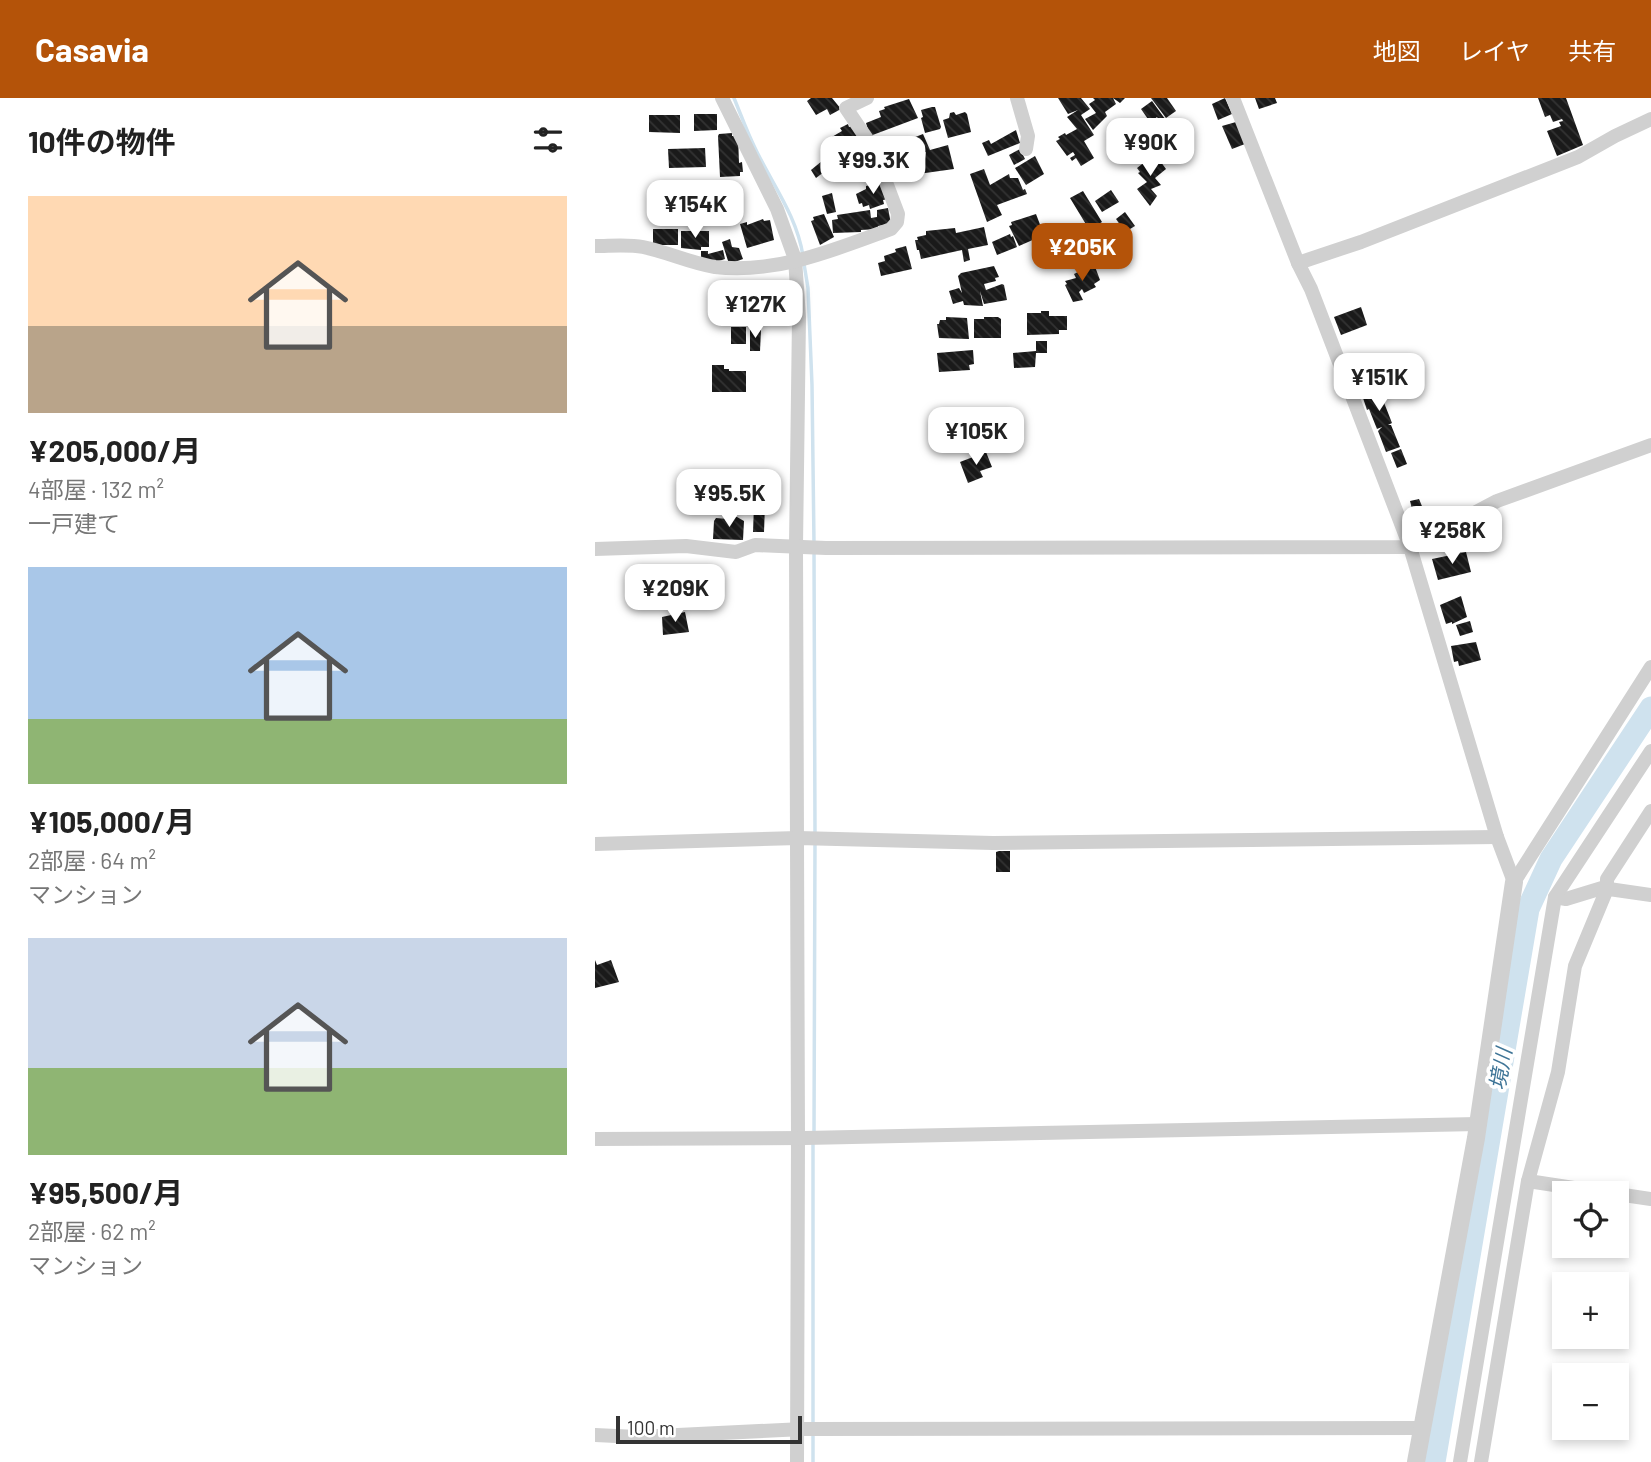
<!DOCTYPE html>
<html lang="ja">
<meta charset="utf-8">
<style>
:root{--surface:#fff;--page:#f6f6f6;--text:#222;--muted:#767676;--accent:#b45309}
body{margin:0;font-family:Barlow,"Noto Sans JP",sans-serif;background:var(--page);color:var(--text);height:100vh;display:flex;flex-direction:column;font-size:26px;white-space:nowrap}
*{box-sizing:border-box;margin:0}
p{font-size:23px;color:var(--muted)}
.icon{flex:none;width:38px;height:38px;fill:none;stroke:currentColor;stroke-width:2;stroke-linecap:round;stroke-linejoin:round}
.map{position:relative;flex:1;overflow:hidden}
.drawer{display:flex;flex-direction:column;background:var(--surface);width:595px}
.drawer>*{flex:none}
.fabs{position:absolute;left:957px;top:1083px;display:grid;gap:14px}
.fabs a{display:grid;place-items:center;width:77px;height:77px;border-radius:0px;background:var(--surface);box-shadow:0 4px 10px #0003;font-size:35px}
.scale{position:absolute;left:21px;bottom:18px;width:186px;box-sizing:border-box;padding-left:7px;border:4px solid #333;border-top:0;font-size:19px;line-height:24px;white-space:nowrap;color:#333;-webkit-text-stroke:5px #fff;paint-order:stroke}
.price{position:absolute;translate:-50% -60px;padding:0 16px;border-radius:14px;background:#fff;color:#222;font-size:23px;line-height:46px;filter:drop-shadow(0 2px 4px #0008)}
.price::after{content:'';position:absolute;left:50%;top:42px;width:21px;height:16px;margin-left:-10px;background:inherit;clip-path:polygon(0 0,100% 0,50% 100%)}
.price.active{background:var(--accent);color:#fff}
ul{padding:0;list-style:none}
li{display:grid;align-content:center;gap:14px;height:371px;padding:0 28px}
li span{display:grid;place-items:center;height:217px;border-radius:0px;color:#555}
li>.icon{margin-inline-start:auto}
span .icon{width:126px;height:126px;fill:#fffc;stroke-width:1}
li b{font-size:30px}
h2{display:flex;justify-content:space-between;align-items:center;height:84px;padding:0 28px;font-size:30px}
header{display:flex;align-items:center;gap:42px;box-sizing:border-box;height:98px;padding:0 35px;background:var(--accent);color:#fff}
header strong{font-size:33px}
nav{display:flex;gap:38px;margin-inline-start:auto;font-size:24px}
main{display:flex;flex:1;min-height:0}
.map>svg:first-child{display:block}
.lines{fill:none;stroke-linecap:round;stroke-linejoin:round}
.stream{stroke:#cfe2ee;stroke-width:3.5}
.river{stroke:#cfe2ee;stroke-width:23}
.building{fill:url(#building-back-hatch)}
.minor{stroke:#d0d0d0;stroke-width:14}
.tertiary{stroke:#d0d0d0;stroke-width:18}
.labels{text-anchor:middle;stroke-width:7;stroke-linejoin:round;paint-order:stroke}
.water-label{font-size:21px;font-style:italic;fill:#3f7597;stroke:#fff}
</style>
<header>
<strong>Casavia</strong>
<nav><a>地図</a><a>レイヤ</a><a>共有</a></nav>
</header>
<main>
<section class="drawer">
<h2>10件の物件<svg class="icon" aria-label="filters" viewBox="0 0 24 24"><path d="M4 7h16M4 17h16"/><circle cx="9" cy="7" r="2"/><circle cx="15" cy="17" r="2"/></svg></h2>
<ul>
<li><span style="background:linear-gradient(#ffd9b3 60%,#b9a48a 0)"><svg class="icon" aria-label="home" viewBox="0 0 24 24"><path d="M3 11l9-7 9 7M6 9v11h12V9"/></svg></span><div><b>¥205,000/月</b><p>4部屋 · 132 m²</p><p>一戸建て</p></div></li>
<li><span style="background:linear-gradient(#a9c7e8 70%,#8fb573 0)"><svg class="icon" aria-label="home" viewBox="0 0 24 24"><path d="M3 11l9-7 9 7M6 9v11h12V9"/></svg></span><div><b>¥105,000/月</b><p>2部屋 · 64 m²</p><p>マンション</p></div></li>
<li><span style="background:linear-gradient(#c9d6e8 60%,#8fb573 0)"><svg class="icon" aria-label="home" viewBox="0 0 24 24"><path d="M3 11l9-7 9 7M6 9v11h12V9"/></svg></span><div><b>¥95,500/月</b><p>2部屋 · 62 m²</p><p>マンション</p></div></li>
</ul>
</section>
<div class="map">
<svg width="1056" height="1364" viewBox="0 0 1056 1364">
<defs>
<pattern id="building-back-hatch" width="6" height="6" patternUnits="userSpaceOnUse" patternTransform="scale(1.75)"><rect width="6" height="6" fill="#1a1a1a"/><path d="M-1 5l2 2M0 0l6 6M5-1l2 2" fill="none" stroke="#333"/></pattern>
</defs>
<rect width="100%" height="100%" fill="#fff"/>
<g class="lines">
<g class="stream">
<path d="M 139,0 C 146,17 152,34 160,50 C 177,86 202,118 208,158"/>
<polyline points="209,166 213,190 217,287 219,445"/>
<polyline points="219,453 220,735"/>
<polyline points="219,1036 220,743"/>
<polyline points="218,1327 218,1044"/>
<polyline points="218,1335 218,1364"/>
</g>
<polyline class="river" points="839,1364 933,811 956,761 1056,610"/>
</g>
<g class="building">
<polygon points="216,0 237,0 246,11 235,17 232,11 221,17 212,3"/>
<polygon points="463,0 486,0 495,11 486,17 499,37 489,43 499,60 486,68 481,60 477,63 475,60 480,57 478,54 472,58 461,43 465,41 463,39 470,35 471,37 482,31 472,19 483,12 473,16"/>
<polygon points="498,0 530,0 525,5 518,0 521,6 510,14 512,18 498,32 490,21 501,15 494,6 500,2"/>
<polygon points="556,0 572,0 581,13 571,20"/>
<polygon points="630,0 637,16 623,22 617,6"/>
<polygon points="660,0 680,0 682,5 664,11"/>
<polygon points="943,0 971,0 988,47 962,58 952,33 966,28 964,24 968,23 967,21 958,24 955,17 950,19"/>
<polygon points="314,1 323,20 275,38 271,25 286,19 284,13 290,11 289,9"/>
<polygon points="557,3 573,25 568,28 562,19 555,24 546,11"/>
<polygon points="337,9 340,9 346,29 345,31 330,35 326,20 328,19 326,12"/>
<polygon points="359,14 361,17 370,14 372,16 376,34 353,40 348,22 354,20 355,15"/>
<polygon points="99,16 122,16 122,32 99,33"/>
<polygon points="54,17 85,17 85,35 54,34"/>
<polygon points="641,24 650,46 637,51 627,28"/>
<polygon points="253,26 254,29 259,27 268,43 240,60 230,43 247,33 245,30"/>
<polygon points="566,29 579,43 562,57 549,42 550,39"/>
<polygon points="421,32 425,45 393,58 387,45 394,42 396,46"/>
<polygon points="137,35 137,38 143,38 144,65 147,64 148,74 145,74 145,78 125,79 123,38 124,36"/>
<polygon points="328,36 335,52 353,47 359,71 323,76 320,64 330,61 331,54 316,59 314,54 312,55 310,43"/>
<polygon points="296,45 301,57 311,54 316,75 296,80 285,49"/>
<polygon points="110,50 111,69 74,70 73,51"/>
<polygon points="425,51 430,61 419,67 414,57"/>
<polygon points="560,56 571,71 560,80 566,87 556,91 562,98 555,108 542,91 552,84 543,75 545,74 542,70"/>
<polygon points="440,58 449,76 431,87 420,70"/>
<polygon points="227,63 233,71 221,80 216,72"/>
<polygon points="275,64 281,79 271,83 265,68"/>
<polygon points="389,71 395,87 414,76 415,80 423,80 428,92 430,91 432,96 402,107 407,117 392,124 375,76"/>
<polygon points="288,84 293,101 288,102 289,106 275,111 274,107 268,109 267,105 264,106 261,96 271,91 271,88"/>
<polygon points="516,92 524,104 507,114 500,103"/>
<polygon points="488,93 507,124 492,133 490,129 492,128 475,100"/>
<polygon points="237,95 241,114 232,116 227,98"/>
<polygon points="293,110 296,126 283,128 283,131 266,132 266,134 238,135 237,122 243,121 242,117 275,112 276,120 282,119 282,112"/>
<polygon points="530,114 540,128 530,134 521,121"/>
<polygon points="229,116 239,139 225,147 216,123 219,122 218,119"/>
<polygon points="441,116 449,137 424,148 414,128 417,127 416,124"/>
<polygon points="168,121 169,123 175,122 179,142 152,150 145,126 152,124 152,127"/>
<polygon points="389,129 393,147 373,151 375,162 369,164 367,152 326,161 324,152 322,152 320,142 323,142 322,139 331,137 331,133 360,130 361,135"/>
<rect x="58" y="131" width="25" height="16"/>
<polygon points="511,131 521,148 512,154 522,148 524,152 517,163 506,169 493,142"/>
<polygon points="86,133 114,133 114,149 106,149 106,152 86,150"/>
<polygon points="415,136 416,139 418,138 422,149 402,157 397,144"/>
<polygon points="135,141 137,149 144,150 148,161 134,166 127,144"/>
<polygon points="311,148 317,171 286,178 283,165 290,163 289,158 301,154 300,151"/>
<polygon points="128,152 130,161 121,164 106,160 106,153 113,153 113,156"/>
<polygon points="499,166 505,182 499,186 501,189 489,195 487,191 484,194 488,202 478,204 470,187 472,186 470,183 481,180 479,176"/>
<polygon points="399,168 404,179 400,180 401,183 389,186 391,192 407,186 409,187 412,202 389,206 385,193 388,208 369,207 368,203 358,206 354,193 364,190 367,195 363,178 366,175"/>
<polygon points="154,202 171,203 171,227 155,227"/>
<polygon points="766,209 772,227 746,237 739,219"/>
<polygon points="446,213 454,213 454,218 472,218 472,232 464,232 464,236 432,237 432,215 446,215"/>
<polygon points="351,219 372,220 374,241 344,240 342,226 344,226 345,222 351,222"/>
<polygon points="389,219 403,219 406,221 406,240 379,240 379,221 389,221"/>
<rect x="136" y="229" width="15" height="17"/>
<polygon points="155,232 166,232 165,253 155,253"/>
<polygon points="441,243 452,243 452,255 441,255 440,269 419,270 418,255 441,253"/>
<polygon points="378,252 379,266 374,267 375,272 344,274 342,255"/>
<polygon points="117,267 129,267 129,271 134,271 134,273 151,273 151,294 117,294"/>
<polygon points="779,279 797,325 793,327 796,327 805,349 791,354 783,333 787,329 782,331 774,311 772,312 763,285"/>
<polygon points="806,351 812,366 802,370 796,355"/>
<polygon points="391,354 397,369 385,373 388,379 373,385 365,364"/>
<polygon points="824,401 837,432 819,437 815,423 819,419 815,403"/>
<polygon points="159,407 170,407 169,434 158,434"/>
<polygon points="133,419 142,419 149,423 148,442 118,441 119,423 121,420 133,421"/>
<polygon points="871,454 876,474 843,482 837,461"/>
<polygon points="866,498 872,519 857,526 857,524 851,526 845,507"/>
<polygon points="90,514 94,534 68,537 67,519"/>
<polygon points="875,523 878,534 865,538 861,527"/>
<polygon points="881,544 886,562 864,568 863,563 859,564 856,548"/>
<polygon points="404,753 415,753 415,774 401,774 401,754"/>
<polygon points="0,862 2,867 16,862 24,884 0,890"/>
</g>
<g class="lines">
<g class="minor">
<polyline points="127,0 182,111 200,161 204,219 201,448 203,1040 202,1364"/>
<polyline points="422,0 433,38 431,51"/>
<polyline points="638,0 703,165 716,191 815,449 902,739 919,784"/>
<path d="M 0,148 C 15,148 33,146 48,149 C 73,154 95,165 120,169 C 182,176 239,152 296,131 L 302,124 L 303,116 L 278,50 L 251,10 L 272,0"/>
<polyline points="703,165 766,144 983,59 1020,38 1056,21"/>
<polyline points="0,451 91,448 141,454 160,447 231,450 815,449 902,403 1056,347"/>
<polyline points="0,746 203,740 398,745 902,739"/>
<polyline points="919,784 1056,569"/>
<polyline points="960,799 971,801 1007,790 1056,797"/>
<polyline points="0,1041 210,1040 883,1026"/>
<polyline points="933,1083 1018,1096"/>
<polyline points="1022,1096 1056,1101"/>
<polyline points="0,1337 42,1339 208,1331 826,1330"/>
<polyline points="865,1364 960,799 1056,653"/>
<polyline points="886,1364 933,1083 963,974 980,868 1012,791 1012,781 1056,713"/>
</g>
<polyline class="tertiary" points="821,1364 881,1040 919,784"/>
</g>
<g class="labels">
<g class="water-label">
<text transform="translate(906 971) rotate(-80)" y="7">境川</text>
</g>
</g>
</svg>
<div class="fabs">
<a><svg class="icon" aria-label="locate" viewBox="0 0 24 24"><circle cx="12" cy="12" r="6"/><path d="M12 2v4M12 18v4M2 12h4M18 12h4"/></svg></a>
<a>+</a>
<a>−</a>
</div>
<div class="scale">100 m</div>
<b class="price" style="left:555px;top:80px">¥90K</b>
<b class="price" style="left:278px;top:98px">¥99.3K</b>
<b class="price" style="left:100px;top:142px">¥154K</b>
<b class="price active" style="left:487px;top:185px">¥205K</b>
<b class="price" style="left:160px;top:242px">¥127K</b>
<b class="price" style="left:784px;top:315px">¥151K</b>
<b class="price" style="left:381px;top:369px">¥105K</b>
<b class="price" style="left:134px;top:431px">¥95.5K</b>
<b class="price" style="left:857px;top:468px">¥258K</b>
<b class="price" style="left:80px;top:526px">¥209K</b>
</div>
</main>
